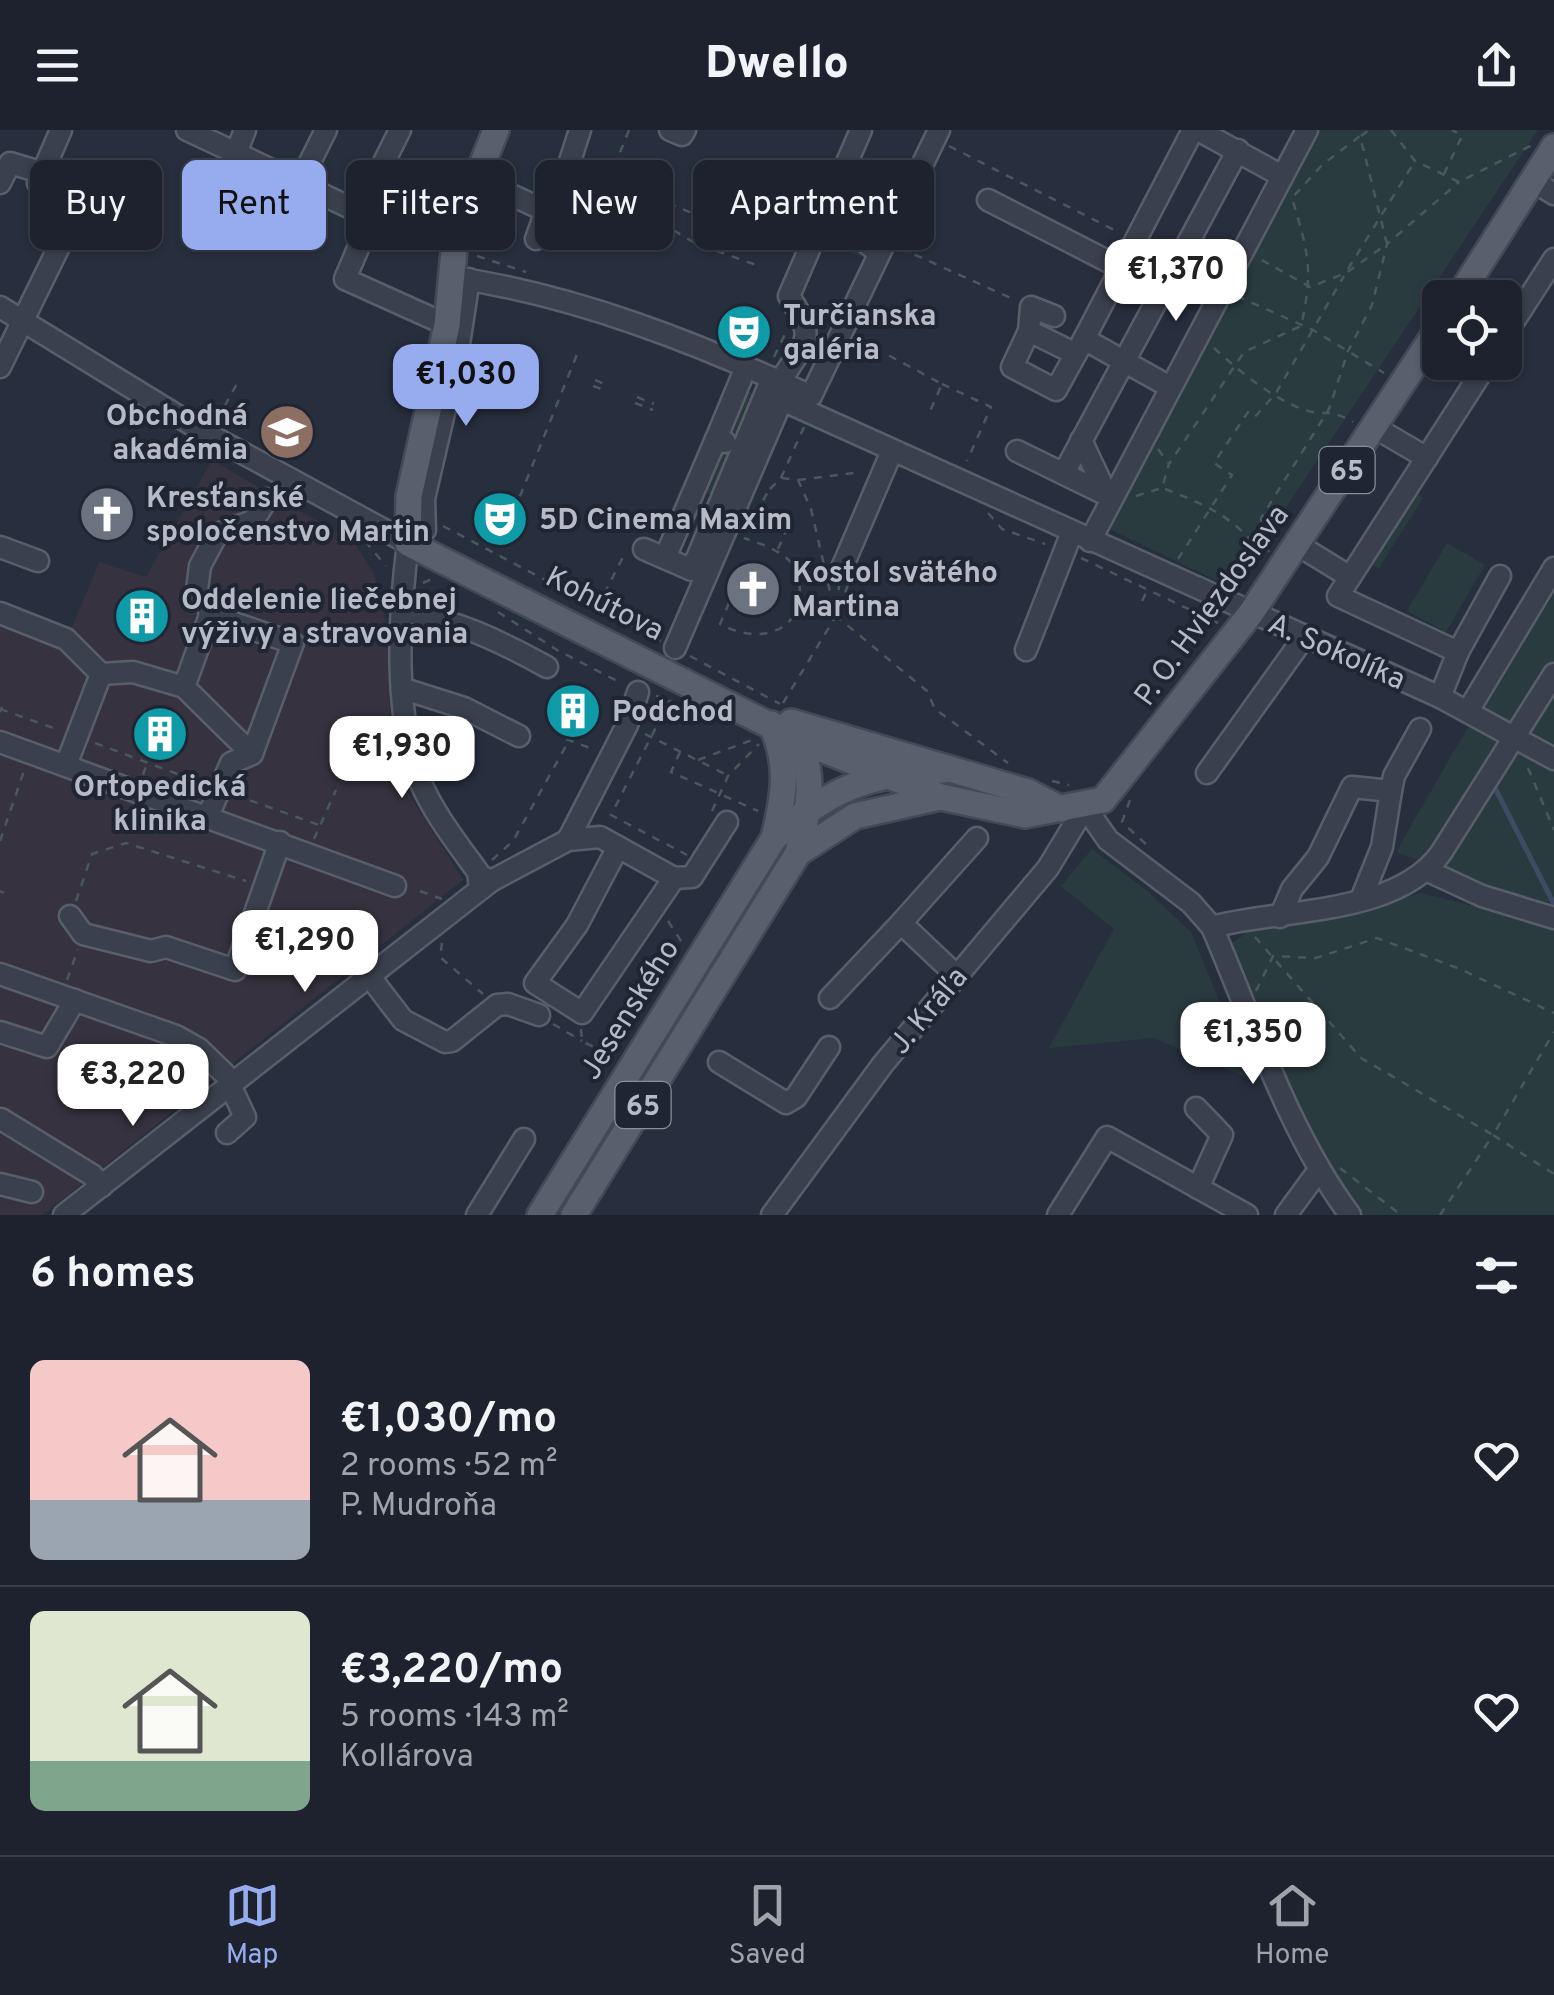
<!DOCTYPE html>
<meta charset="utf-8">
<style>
:root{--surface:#1d222e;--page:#252a36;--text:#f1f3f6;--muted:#a0a4aa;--line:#3b3f4a;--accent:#96acef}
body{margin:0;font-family:Overpass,sans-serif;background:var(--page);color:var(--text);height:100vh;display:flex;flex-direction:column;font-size:38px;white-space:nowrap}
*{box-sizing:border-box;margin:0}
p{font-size:32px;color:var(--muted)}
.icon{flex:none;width:55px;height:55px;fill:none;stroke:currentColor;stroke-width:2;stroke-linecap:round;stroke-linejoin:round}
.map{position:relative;height:1085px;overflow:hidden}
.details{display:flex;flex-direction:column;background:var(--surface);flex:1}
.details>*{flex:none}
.hud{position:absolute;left:30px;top:30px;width:1000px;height:90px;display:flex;gap:20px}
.controls{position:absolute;left:1422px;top:150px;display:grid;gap:20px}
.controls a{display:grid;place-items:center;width:100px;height:100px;border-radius:15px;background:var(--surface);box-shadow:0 2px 8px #0004,0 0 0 2px var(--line);font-size:50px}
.price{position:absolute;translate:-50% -85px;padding:0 22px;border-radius:20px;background:#fff;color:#222;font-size:32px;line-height:65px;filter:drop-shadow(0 2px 5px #0008)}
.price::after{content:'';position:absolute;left:50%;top:60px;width:30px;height:22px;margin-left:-15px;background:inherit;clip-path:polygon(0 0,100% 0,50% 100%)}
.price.on{background:var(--accent);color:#111}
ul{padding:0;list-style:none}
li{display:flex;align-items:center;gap:30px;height:250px;padding:0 30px}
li+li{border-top:2px solid var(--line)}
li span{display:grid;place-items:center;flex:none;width:280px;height:200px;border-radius:15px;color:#555}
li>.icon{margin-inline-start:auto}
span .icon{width:120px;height:120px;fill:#fffc;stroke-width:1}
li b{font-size:42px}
h2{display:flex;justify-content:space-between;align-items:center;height:120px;padding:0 30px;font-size:42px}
.tag{padding:0 35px;border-radius:15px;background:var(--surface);box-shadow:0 2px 8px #0004,0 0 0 2px var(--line);font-size:35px;line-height:90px}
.tag.on{background:var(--accent);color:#111}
header{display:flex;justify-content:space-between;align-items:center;height:130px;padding:0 30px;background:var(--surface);font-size:45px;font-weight:800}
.dock{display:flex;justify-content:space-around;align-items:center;height:140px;border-top:2px solid var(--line);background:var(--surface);font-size:28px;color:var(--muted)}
.dock a{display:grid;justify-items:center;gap:5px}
.dock .on{color:var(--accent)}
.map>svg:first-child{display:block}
.medical{fill:#36323f}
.green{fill:#2a3b3f}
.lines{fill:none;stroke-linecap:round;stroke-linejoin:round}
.stream{stroke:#3f4a65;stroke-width:5}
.minor-casing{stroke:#595e6b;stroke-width:25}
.major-casing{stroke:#444957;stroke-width:30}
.path{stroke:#49585d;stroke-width:2.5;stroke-dasharray:8 8;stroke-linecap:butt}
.minor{stroke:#3b404e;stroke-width:20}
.major{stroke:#595f6d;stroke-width:25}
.labels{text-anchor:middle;stroke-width:8;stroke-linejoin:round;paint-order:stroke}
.shield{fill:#202533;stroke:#8a8e9b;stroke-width:2.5}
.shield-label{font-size:28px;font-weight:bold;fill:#b7bbc8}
.poi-label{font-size:30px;font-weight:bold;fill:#b7bbc8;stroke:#202533;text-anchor:start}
.street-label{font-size:30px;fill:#b7bbc8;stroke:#202533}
</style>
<header><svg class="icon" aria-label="menu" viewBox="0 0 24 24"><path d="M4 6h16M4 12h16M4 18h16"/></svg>Dwello<svg class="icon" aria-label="share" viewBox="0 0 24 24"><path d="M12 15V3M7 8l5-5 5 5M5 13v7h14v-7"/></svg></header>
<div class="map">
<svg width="1554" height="1085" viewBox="0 0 1554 1085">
<rect width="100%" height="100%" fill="#272e3d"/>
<polygon class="medical" points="212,330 354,412 374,444 387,496 391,607 405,658 463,750 43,1085 0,1085 0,478 70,502 99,432 146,447"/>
<g class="green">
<polygon points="1311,0 1538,0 1232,458 1101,395"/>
<polygon points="838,81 875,97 861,127 825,111"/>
<polygon points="741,258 757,265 739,310 723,304"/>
<polygon points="717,318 734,324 716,367 700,361"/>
<polygon points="1412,361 1423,368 1379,438 1367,433"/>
<polygon points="1447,413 1485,435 1446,502 1407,481"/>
<polygon points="1554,464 1554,780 1396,722 1465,602"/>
<polygon points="1092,719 1146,760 1191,802 1252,950 1154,908 1049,918 1114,799 1061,756"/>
<polygon points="1421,763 1554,796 1554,1085 1357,1085 1327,1038 1229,815 1258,795 1302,791"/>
</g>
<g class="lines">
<polyline class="stream" points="1492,652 1554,774"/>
<g class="minor-casing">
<g id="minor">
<polyline points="187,0 236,23 245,0"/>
<polyline points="670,0 682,5 685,0"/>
<polyline points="1198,0 1282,46"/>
<polyline points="236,23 359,82 368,95 345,149 447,195"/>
<polyline points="570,31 580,0"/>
<polyline points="474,48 546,81 536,109"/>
<polyline points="1533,51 1554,64"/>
<polyline points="0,53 10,33 40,42"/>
<polyline points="299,54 326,0"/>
<polyline points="988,70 1121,138"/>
<polyline points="359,82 400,0"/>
<polyline points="819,90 851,101 879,123"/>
<path d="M 451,147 C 575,165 698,213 811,266 L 939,0"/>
<polyline points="0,177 204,302 408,413"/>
<polyline points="1029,201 1031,177 1054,186"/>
<polyline points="1505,205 1554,129"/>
<polyline points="1084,209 1170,257"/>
<polyline points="1076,224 1029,201 1012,237 1056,260 1084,209 1193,0"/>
<polyline points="0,237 79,76 38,53 61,0"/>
<path d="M 780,252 C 805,210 818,211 789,166 L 861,0"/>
<polyline points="1374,297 1427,328"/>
<polyline points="1081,310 1105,361"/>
<polyline points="725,312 716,309 746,237"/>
<polyline points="1017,321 1111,367"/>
<polyline points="1064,343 1238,20"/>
<polyline points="1090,411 1307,0"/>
<path d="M 408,413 C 399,483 393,584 420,651 C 434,684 457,713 478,742 L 480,758"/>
<polyline points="408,413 425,400 424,369 457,227 469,149"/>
<polyline points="1298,415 1350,447"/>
<polyline points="0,417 38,431"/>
<polyline points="644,419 692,440 772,248"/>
<polyline points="665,428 716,309"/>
<polyline points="841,440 892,321"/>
<path d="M 403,481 C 456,490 500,511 547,537"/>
<polyline points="0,483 66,509 101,544"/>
<polyline points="210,485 208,475 196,468 200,436 217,404 253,391 267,369"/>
<polyline points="675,518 782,270 1440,567 1554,629"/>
<polyline points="1026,520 1072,402"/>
<polyline points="1458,522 1500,446"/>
<polyline points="184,557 252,624"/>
<polyline points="404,559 464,578 519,606"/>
<polyline points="1440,567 1458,522 1338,466 1488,232"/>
<polyline points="1468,581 1554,438"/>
<polyline points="0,612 395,756"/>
<polyline points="66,635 101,544 133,542 184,557 210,485 293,513 252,624 231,633 208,686"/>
<polyline points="1207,643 1305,506"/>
<polyline points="568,710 627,595 638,562"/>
<polyline points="618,717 577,795 535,853 582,883 674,748"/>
<polyline points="1428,741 1482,766 1554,788"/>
<polyline points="483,747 491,751 568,710 600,707 674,748 692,747 727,692"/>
<polyline points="1362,767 1382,717 1391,661"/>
<polyline points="70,786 83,804 151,821 166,817 235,840 280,712"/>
<polyline points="1280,787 1292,759 1318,727 1352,657 1391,661 1394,646 1420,599"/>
<polyline points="901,793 977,708"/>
<path d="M 1212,797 C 1282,778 1396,786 1441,723 L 1554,544"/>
<polyline points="0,844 176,906 199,919 233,952"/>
<polyline points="370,847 403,890 445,912 452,911 497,875 508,874 539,885"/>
<polyline points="830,868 901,793 957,846"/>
<polyline points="0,902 47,917 75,870"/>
<polyline points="719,932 786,973 796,967 829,917"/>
<polyline points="1196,978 1222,1005 1198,1058"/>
<polyline points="1,989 92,1045 102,1056"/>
<polyline points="227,1003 245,987 230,955"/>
<polyline points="0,1054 32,1062"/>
<polyline points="64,1085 491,751"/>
<polyline points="477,1085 524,1009"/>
<path d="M 772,1085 L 883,934 L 1048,738 L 1085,677 L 1108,710 L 1191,773 L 1212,797 C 1254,894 1287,1000 1350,1085"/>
<polyline points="1058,1085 1107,1007 1247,1085"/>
<polyline points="1286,1085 1319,1040"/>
</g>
</g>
<g class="major-casing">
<g id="major">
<polyline points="496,0 456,100 447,195 409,366 408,413 799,610 941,667 1025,685 1103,670 1251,483 1440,196"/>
<polyline points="1458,168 1554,17"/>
<polyline points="791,592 1028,662 1061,679"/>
<path d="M 771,594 C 790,634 784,666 774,708"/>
<polyline points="798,723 855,686 940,667"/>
<path d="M 540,1085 L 774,708 C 830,659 868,643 943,640"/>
<path d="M 574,1085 L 798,723 C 808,680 818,644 795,604"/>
</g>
</g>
<g class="path">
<polyline points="629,0 605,60 695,113 759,136"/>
<polyline points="1391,0 1415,31 1459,52 1532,15"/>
<polyline points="1361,6 1369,0"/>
<polyline points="949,16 1120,103"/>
<polyline points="1444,44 1462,6 1452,0"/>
<polyline points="609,49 770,115"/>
<polyline points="847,77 877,90"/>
<polyline points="410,108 429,120"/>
<polyline points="900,118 1015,170"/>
<polyline points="477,126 526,142"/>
<polyline points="1348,139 1415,31"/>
<polyline points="1237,166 1313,200 1384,243"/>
<polyline points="875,218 942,254 928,286"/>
<path d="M 1214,218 C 1239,241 1275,271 1308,281 C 1328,286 1328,278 1353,292"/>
<polyline points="774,227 786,202"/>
<polyline points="595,250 609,256"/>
<polyline points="942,254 991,277 967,331"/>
<polyline points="593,256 607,261"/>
<polyline points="637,267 654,274"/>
<polyline points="635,273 653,280"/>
<polyline points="217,290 239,250"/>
<polyline points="1158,319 1168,333"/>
<polyline points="781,348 804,297"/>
<polyline points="798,350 861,342"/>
<polyline points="770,359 781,348 798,350 811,379 824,435"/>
<path d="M 1165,359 C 1206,375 1238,388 1262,426"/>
<path d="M 1136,366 L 1162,358 L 1169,334 L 1244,222 L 1301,196 C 1314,139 1308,122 1292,68 L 1322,35 L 1360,6 L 1387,114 L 1346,143 L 1310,157 L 1258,128"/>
<polyline points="547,376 564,383"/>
<polyline points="545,381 562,388"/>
<polyline points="988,383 1002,399 1045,414"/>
<polyline points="443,396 661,511"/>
<polyline points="508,396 578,222"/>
<polyline points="747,398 769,360"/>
<polyline points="365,411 386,436"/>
<polyline points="778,419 787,399"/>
<polyline points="1269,422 1262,409 1261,388 1329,279 1348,221 1372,175 1387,114 1459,52"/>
<polyline points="1081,428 1218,493"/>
<polyline points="1178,429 1232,345 1214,333 1248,282 1255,287 1276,263 1344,146"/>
<polyline points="423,453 434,448"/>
<polyline points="828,453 835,484"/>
<polyline points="848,455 836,486 927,561 935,579 1008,633"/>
<polyline points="1142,471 1147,461"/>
<path d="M 729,473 L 720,494 C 750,511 795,509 800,466 C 800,457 799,443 793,435 C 782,420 761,414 744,408"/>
<polyline points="597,478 625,423"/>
<polyline points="498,482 557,520 621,553"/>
<polyline points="1193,484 1202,509"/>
<polyline points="690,526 780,574"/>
<polyline points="656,566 672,570"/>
<polyline points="670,570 611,685 687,725"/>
<polyline points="783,573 836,486 839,456"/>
<polyline points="0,579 59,600"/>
<polyline points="0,582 2,577"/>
<polyline points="645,604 727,645"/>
<polyline points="566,609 595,620"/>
<polyline points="95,613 204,654"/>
<polyline points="680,622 671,642 758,681"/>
<polyline points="698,630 752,610"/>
<polyline points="1528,638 1554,700"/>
<polyline points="143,645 151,622"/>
<polyline points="1052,651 1069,655"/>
<polyline points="235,665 319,695"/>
<polyline points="1130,670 1122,692 1150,718"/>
<polyline points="712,681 728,646 759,614"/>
<polyline points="314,709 336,660"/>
<polyline points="0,711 25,638"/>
<polyline points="492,730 513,711 566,616 567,600"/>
<polyline points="0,761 4,763"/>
<polyline points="420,761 442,769"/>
<polyline points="76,771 92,724 126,713 246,751"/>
<polyline points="668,791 683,814"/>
<polyline points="1255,807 1361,928 1493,1005 1554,902"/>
<polyline points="442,813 440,827 483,864"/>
<polyline points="67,850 78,819"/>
<polyline points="1256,861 1273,826 1316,828 1377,808 1460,839 1554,883"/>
<polyline points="553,894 582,911"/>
<polyline points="581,899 582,911 613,927"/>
<polyline points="1340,1038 1401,1085"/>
<polyline points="1440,1085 1493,1005 1554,1044"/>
</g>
<use href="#minor" class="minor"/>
<use href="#major" class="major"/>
</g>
<defs>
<g id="theatre-disc" transform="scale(2.875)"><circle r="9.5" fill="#0f9aa8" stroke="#202533"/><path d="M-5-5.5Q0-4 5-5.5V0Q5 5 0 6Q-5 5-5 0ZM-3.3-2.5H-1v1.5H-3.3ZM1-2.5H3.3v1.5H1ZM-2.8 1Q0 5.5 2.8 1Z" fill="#fff"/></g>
<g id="school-disc" transform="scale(2.875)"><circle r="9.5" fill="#8d6e63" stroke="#202533"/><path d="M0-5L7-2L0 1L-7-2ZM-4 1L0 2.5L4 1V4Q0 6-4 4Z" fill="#fff"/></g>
<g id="church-disc" transform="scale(2.875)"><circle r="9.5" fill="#6b7280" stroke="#202533"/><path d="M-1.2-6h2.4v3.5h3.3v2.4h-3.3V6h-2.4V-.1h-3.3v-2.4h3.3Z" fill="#fff"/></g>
<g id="building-disc" transform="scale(2.875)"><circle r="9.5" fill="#0f9aa8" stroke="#202533"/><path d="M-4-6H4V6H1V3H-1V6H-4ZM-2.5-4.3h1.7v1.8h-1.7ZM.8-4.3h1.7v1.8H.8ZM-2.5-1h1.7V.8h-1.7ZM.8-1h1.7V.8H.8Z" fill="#fff"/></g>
</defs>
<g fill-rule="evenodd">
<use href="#theatre-disc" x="744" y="202"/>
<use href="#school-disc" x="287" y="302"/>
<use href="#church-disc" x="107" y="384"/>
<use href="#theatre-disc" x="500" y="389"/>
<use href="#church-disc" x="753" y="459"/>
<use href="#building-disc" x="142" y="486"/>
<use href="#building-disc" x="573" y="581"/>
<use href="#building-disc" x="160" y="604"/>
</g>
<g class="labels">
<g class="shield">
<rect x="1319.5" y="317" width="55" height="46" rx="8"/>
<rect x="615.5" y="952" width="55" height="46" rx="8"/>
</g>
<g class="shield-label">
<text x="1347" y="350">65</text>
<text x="643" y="985">65</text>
</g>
<g class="poi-label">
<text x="783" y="195">Turčianska<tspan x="783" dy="34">galéria</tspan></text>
<text x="248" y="295" text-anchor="end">Obchodná<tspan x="248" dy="34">akadémia</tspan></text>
<text x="146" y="377">Kresťanské<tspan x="146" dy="34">spoločenstvo Martin</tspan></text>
<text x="539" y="399">5D Cinema Maxim</text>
<text x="792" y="452">Kostol svätého<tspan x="792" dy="34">Martina</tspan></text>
<text x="181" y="479">Oddelenie liečebnej<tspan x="181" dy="34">výživy a stravovania</tspan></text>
<text x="612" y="591">Podchod</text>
<text x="160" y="666" text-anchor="middle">Ortopedická<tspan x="160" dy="34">klinika</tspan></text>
</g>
<g class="street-label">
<text transform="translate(605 473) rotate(27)" y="10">Kohútova</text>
<text transform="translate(1211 475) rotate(-54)" y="10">P. O. Hviezdoslava</text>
<text transform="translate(1337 521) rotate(24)" y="10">A. Sokolíka</text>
<text transform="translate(629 879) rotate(-58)" y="10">Jesenského</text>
<text transform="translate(928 880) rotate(-50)" y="10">J. Kráľa</text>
</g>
</g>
</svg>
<div class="controls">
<a><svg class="icon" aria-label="locate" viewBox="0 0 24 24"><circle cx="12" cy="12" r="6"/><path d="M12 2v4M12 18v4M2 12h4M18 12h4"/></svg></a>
</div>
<b class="price" style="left:1176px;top:194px">€1,370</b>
<b class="price on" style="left:466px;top:299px">€1,030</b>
<b class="price" style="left:402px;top:671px">€1,930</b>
<b class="price" style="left:305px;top:865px">€1,290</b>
<b class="price" style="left:1253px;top:957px">€1,350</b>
<b class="price" style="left:133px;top:999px">€3,220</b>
<div class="hud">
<a class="tag">Buy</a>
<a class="tag on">Rent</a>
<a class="tag">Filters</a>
<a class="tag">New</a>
<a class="tag">Apartment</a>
</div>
</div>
<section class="details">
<h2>6 homes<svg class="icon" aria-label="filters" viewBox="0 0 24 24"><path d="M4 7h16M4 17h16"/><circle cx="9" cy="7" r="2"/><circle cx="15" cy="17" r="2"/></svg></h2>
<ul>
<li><span style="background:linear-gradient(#f6c9c9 70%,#9aa5b1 0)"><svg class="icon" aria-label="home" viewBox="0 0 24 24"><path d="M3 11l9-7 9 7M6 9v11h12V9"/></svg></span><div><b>€1,030/mo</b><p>2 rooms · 52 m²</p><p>P. Mudroňa</p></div><svg class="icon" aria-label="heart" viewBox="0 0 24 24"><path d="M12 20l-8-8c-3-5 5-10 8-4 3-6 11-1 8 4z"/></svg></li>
<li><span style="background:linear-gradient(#dfe7d0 75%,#7fa58c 0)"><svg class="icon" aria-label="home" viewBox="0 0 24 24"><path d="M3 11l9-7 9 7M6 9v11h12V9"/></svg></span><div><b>€3,220/mo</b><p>5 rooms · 143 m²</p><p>Kollárova</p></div><svg class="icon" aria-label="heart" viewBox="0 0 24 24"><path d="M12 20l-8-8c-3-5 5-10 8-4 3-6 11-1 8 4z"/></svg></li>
</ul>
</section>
<nav class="dock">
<a class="on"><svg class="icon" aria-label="map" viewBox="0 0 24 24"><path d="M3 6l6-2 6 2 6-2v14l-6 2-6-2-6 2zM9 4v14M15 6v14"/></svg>Map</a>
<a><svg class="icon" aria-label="saved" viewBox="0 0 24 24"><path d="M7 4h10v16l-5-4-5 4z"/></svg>Saved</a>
<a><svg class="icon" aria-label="home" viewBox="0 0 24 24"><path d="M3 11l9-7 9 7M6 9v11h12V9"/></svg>Home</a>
</nav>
